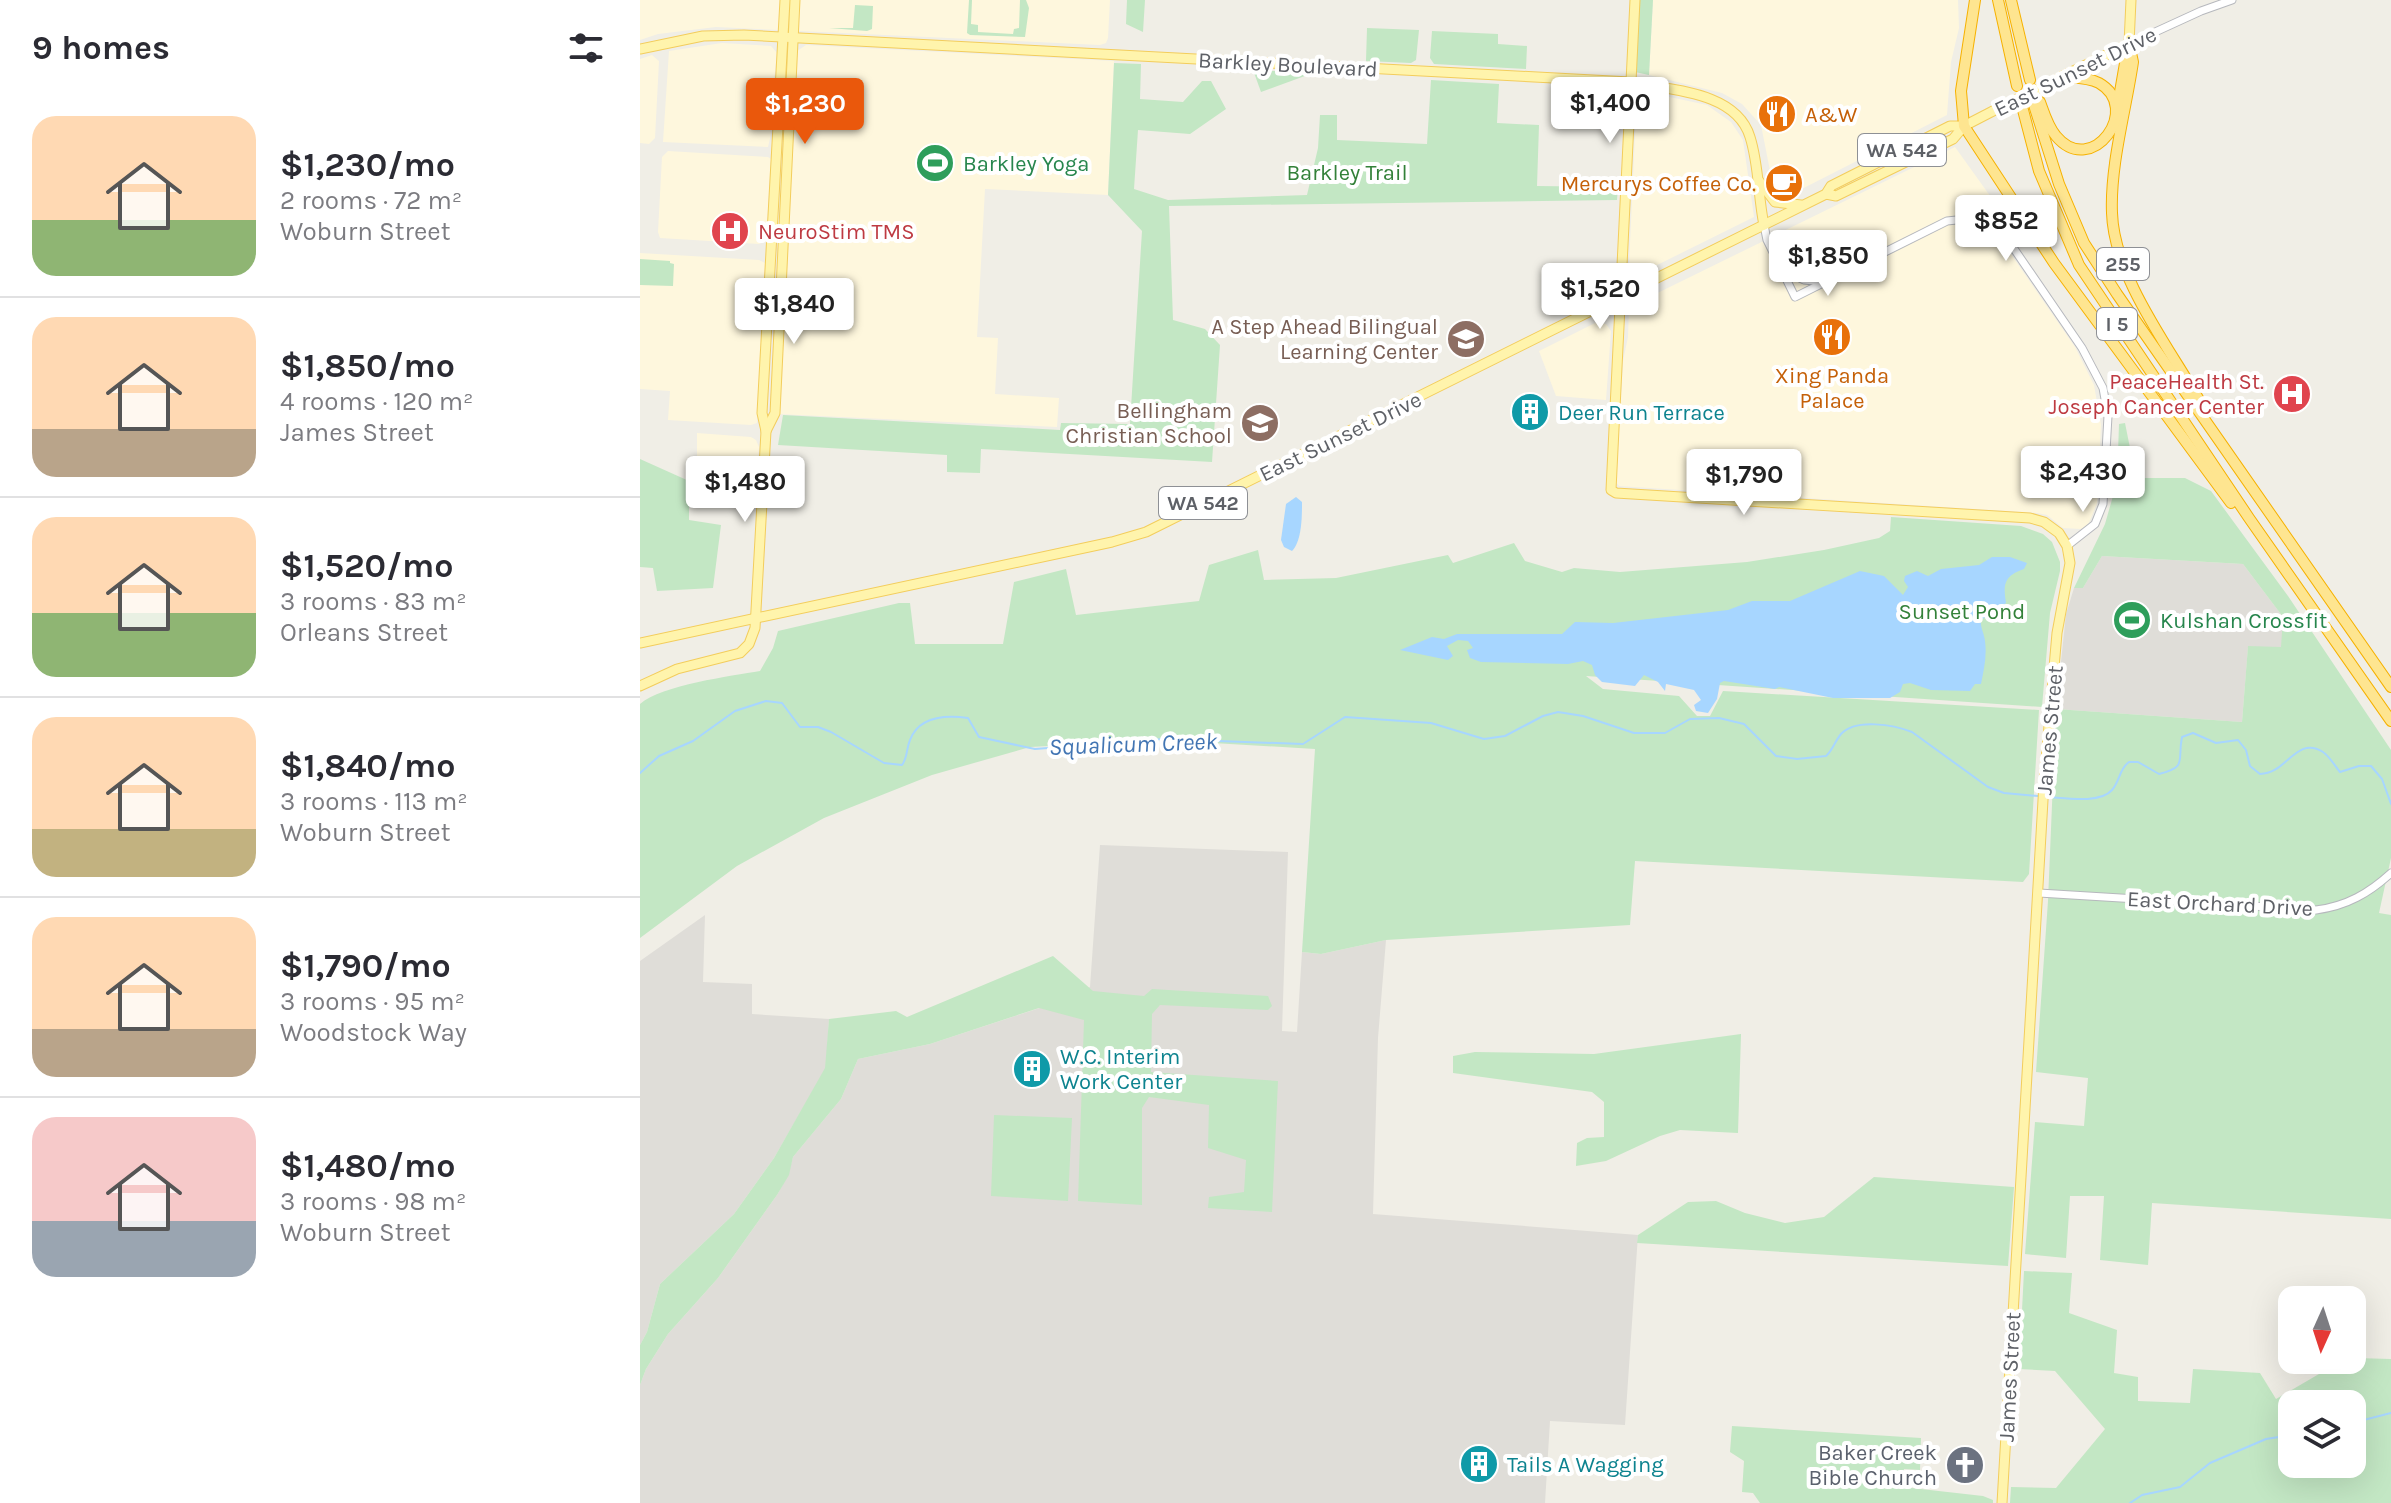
<!DOCTYPE html>
<meta charset="utf-8">
<style>
:root{--surface:#fff;--page:#f2f2f3;--text:#2b2b33;--muted:#7c7c81;--line:#e1e1e2;--accent:#ea580c}
body{margin:0;font-family:Karla,sans-serif;background:var(--page);color:var(--text);height:100vh;display:flex;flex-direction:column;font-size:30px;white-space:nowrap}
*{box-sizing:border-box;margin:0}
p{font-size:26px;color:var(--muted)}
.icon{flex:none;width:44px;height:44px;fill:none;stroke:currentColor;stroke-width:2;stroke-linecap:round;stroke-linejoin:round}
.map{position:relative;flex:1;overflow:hidden}
.side{display:flex;flex-direction:column;background:var(--surface);width:640px}
.side>*{flex:none}
.needle{width:52px;rotate:183deg}
.controls{position:absolute;left:1638px;top:1286px;display:grid;gap:16px}
.controls a{display:grid;place-items:center;width:88px;height:88px;border-radius:16px;background:var(--surface);box-shadow:0 8px 32px #0002;font-size:40px}
.price{position:absolute;translate:-50% -68px;padding:0 18px;border-radius:8px;background:#fff;color:#222;font-size:26px;line-height:52px;filter:drop-shadow(0 2px 4px #0008)}
.price::after{content:'';position:absolute;left:50%;top:48px;width:24px;height:18px;margin-left:-12px;background:inherit;clip-path:polygon(0 0,100% 0,50% 100%)}
.price.on{background:var(--accent);color:#fff}
ul{padding:0;list-style:none}
li{display:flex;align-items:center;gap:24px;height:200px;padding:0 32px}
li+li{border-top:2px solid var(--line)}
li span{display:grid;place-items:center;flex:none;width:224px;height:160px;border-radius:24px;color:#555}
li>.icon{margin-inline-start:auto}
span .icon{width:96px;height:96px;fill:#fffc;stroke-width:1}
li b{font-size:34px}
h2{display:flex;justify-content:space-between;align-items:center;height:96px;padding:0 32px;font-size:34px}
main{display:flex;flex:1;min-height:0}
.map>svg:first-child{display:block}
.commercial{fill:#fef7dd}
.industrial{fill:#dfddd8}
.green{fill:#c3e7c4;fill-rule:evenodd}
.water{fill:#a7d6ff}
.lines{fill:none;stroke-linecap:round;stroke-linejoin:round}
.stream{stroke:#a7d6ff;stroke-width:2}
.minor-casing{stroke:#b6b8bd;stroke-width:9}
.major-casing{stroke:#f3cd5c;stroke-width:11}
.highway-casing{stroke:#f6b100;stroke-width:12}
.minor{stroke:#fff;stroke-width:7}
.major{stroke:#fff4ac;stroke-width:9}
.highway{stroke:#fee590;stroke-width:10}
.major-bridge-casing{stroke:#f3cd5c;stroke-width:11;stroke-linecap:butt}
.major-bridge{stroke:#fff4ac;stroke-width:9}
.labels{text-anchor:middle;stroke-width:8;stroke-linejoin:round;paint-order:stroke}
.shield{fill:#fff;stroke:#8e9095;stroke-width:2}
.shield-label{font-size:20px;font-weight:bold;fill:#5e6167}
.street-label{font-size:22px;fill:#5e6167;stroke:#fff}
.food-label{font-size:22px;fill:#c56008;stroke:#fff;text-anchor:start}
.leisure-label{font-size:22px;fill:#27864d;stroke:#fff;text-anchor:start}
.park-label{font-size:22px;fill:#338139;stroke:#fff}
.health-label{font-size:22px;fill:#be3a42;stroke:#fff;text-anchor:start}
.education-label{font-size:22px;fill:#785e54;stroke:#fff;text-anchor:end}
.culture-label{font-size:22px;fill:#0d838f;stroke:#fff;text-anchor:start}
.worship-label{font-size:22px;fill:#5b616d;stroke:#fff;text-anchor:end}
.water-label{font-size:24px;font-style:italic;fill:#4275b3;stroke:#fff}
</style>
<main>
<section class="side">
<h2>9 homes<svg class="icon" aria-label="filters" viewBox="0 0 24 24"><path d="M4 7h16M4 17h16"/><circle cx="9" cy="7" r="2"/><circle cx="15" cy="17" r="2"/></svg></h2>
<ul>
<li><span style="background:linear-gradient(#ffd9b3 65%,#8fb573 0)"><svg class="icon" aria-label="home" viewBox="0 0 24 24"><path d="M3 11l9-7 9 7M6 9v11h12V9"/></svg></span><div><b>$1,230/mo</b><p>2 rooms · 72 m²</p><p>Woburn Street</p></div></li>
<li><span style="background:linear-gradient(#ffd9b3 70%,#b9a48a 0)"><svg class="icon" aria-label="home" viewBox="0 0 24 24"><path d="M3 11l9-7 9 7M6 9v11h12V9"/></svg></span><div><b>$1,850/mo</b><p>4 rooms · 120 m²</p><p>James Street</p></div></li>
<li><span style="background:linear-gradient(#ffd9b3 60%,#8fb573 0)"><svg class="icon" aria-label="home" viewBox="0 0 24 24"><path d="M3 11l9-7 9 7M6 9v11h12V9"/></svg></span><div><b>$1,520/mo</b><p>3 rooms · 83 m²</p><p>Orleans Street</p></div></li>
<li><span style="background:linear-gradient(#ffd9b3 70%,#c2b280 0)"><svg class="icon" aria-label="home" viewBox="0 0 24 24"><path d="M3 11l9-7 9 7M6 9v11h12V9"/></svg></span><div><b>$1,840/mo</b><p>3 rooms · 113 m²</p><p>Woburn Street</p></div></li>
<li><span style="background:linear-gradient(#ffd9b3 70%,#b9a48a 0)"><svg class="icon" aria-label="home" viewBox="0 0 24 24"><path d="M3 11l9-7 9 7M6 9v11h12V9"/></svg></span><div><b>$1,790/mo</b><p>3 rooms · 95 m²</p><p>Woodstock Way</p></div></li>
<li><span style="background:linear-gradient(#f6c9c9 65%,#9aa5b1 0)"><svg class="icon" aria-label="home" viewBox="0 0 24 24"><path d="M3 11l9-7 9 7M6 9v11h12V9"/></svg></span><div><b>$1,480/mo</b><p>3 rooms · 98 m²</p><p>Woburn Street</p></div></li>
</ul>
</section>
<div class="map">
<svg width="1751" height="1503" viewBox="0 0 1751 1503">
<rect width="100%" height="100%" fill="#f0eee6"/>
<g class="commercial">
<polygon points="0,0 470,0 468,38 466,43 460,45 76,27 18,34 0,40"/>
<polygon points="1013,0 1318,0 1319,28 1311,62 1307,115 1148,196 1139,196 1134,191 1121,125 1102,104 1082,93 1009,75"/>
<polygon points="82,43 131,46 137,53 132,101 135,106 135,117 128,147 23,142 29,51"/>
<polygon points="166,45 474,61 468,195 345,189 337,337 358,338 355,394 419,398 417,427 137,414 157,51"/>
<polygon points="12,55 19,61 15,138 9,144 0,143 0,59"/>
<polygon points="997,90 1067,105 1091,122 1103,140 1114,217 1003,272 993,272 989,266"/>
<polygon points="1315,147 1353,200 1348,221 1435,347 1454,385 1461,425 1457,503 1448,525 1441,529 1423,528 1407,515 1397,513 979,486 976,482 983,361 988,337 989,307"/>
<polygon points="28,151 128,157 131,159 126,241 119,244 20,238 18,232 22,157"/>
<polygon points="0,253 119,260 125,263 117,423 111,425 28,420 30,391 0,389"/>
<polygon points="957,322 966,324 971,331 966,400 916,396 899,351"/>
<polygon points="57,433 111,437 116,440 119,447 115,507 92,506 90,488 66,485 57,479"/>
</g>
<g class="industrial">
<polygon points="1462,556 1603,564 1643,617 1642,647 1608,647 1602,722 1416,709 1426,614 1434,588 1443,588"/>
<polygon points="460,845 648,852 642,1031 657,1032 662,952 681,954 746,940 738,1038 733,1214 998,1235 985,1425 910,1421 905,1503 0,1503 0,1385 6,1369 28,1334 78,1278 137,1195 148,1175 153,1157 201,1099 218,1059 290,1044 430,998 450,987"/>
<polygon points="65,915 63,982 112,984 112,1014 189,1019 186,1068 134,1158 94,1214 20,1284 7,1332 0,1345 0,961"/>
</g>
<g class="green">
<polygon points="329,0 332,0 331,24 338,25 338,32 373,34 374,29 379,28 380,0 386,0 389,8 385,37 330,35 327,33"/>
<polygon points="487,0 505,0 503,32 486,24"/>
<polygon points="999,0 1013,0 1009,75 995,72"/>
<polygon points="215,5 233,6 232,29 227,31 189,28 213,28"/>
<polygon points="727,28 779,30 776,60 771,63 726,61"/>
<polygon points="792,31 858,34 858,44 887,46 886,69 794,64 790,58"/>
<polygon points="474,63 501,64 500,99 543,102 562,81 571,81 586,109 550,134 498,130 494,189 528,200 667,195 678,148 680,115 697,115 697,140 787,144 791,80 859,84 857,123 899,125 897,186 978,187 977,200 529,206 533,320 565,329 580,345 572,462 341,449 340,473 307,472 307,455 138,445 143,415 420,430 421,423 490,424 502,231 468,195"/>
<polygon points="613,70 673,73 621,92"/>
<polygon points="0,259 30,261 30,263 34,264 33,286 0,285"/>
<polygon points="1485,423 1496,478 1545,478 1571,491 1648,596 1751,750 1751,858 1739,913 1751,915 1751,1219 1512,1203 1508,1265 1460,1260 1464,1196 1430,1196 1426,1258 1385,1254 1395,1122 1444,1126 1448,1078 1396,1072 1408,901 1416,709 1602,722 1608,646 1641,647 1643,617 1603,564 1462,556 1443,588 1434,588 1465,524 1477,482 1479,424"/>
<polygon points="0,459 49,481 49,520 81,525 73,588 17,591 13,568 0,567"/>
<path d="M 1251,517 L 1381,526 L 1403,534 L 1412,542 L 1420,562 L 1420,571 L 1410,613 L 1402,707 L 946,676 L 963,689 L 1039,696 L 1057,716 L 1070,716 L 1083,691 L 1399,710 L 1389,874 L 1383,882 L 995,861 L 990,925 L 746,940 L 681,954 L 662,952 L 675,749 L 522,740 L 390,747 L 292,775 L 184,818 L 97,866 L 0,938 L 0,704 C 22,685 91,676 120,671 L 133,648 L 138,631 L 259,603 L 270,603 L 275,644 L 363,644 L 374,582 L 426,569 L 436,615 L 559,601 L 569,565 L 618,550 L 624,580 L 696,578 L 808,555 L 813,563 L 874,543 L 885,561 L 922,572 L 934,568 L 980,572 L 1107,562 L 1184,550 L 1239,538 L 1250,531 Z"/>
<polygon points="413,956 453,991 504,996 512,989 628,996 632,1006 628,1010 520,1005 512,1014 511,1072 638,1081 632,1212 568,1208 569,1197 604,1192 606,1160 568,1148 569,1105 509,1097 502,1108 502,1205 438,1201 444,1020 399,1008 290,1044 218,1059 201,1099 153,1157 149,1175 137,1195 78,1278 28,1334 6,1369 0,1385 0,1345 7,1332 20,1284 94,1214 134,1158 185,1068 189,1019 256,1011 267,1017"/>
<polygon points="1101,1034 1098,1133 1040,1130 1020,1136 966,1161 936,1166 937,1143 947,1138 964,1137 964,1102 952,1092 813,1073 813,1056 835,1052 954,1054"/>
<polygon points="354,1115 432,1118 428,1201 351,1196"/>
<polygon points="1234,1177 1374,1187 1368,1266 997,1243 998,1235 1048,1202 1076,1201 1105,1213 1145,1223 1184,1217"/>
<path d="M 1384,1271 L 1432,1273 L 1429,1313 L 1477,1330 L 1474,1373 L 1498,1377 L 1498,1401 L 1550,1403 L 1553,1369 L 1620,1373 L 1636,1399 L 1679,1374 L 1716,1358 L 1751,1359 L 1751,1503 L 1370,1503 L 1371,1487 L 1416,1488 L 1465,1429 L 1415,1371 L 1379,1369 ZM 1652,1404 L 1712,1404 L 1712,1464 L 1652,1464 Z"/>
<polygon points="1092,1426 1281,1438 1280,1470 1264,1469 1263,1479 1272,1488 1343,1496 1353,1500 1353,1503 1120,1503 1113,1493 1102,1492 1104,1461 1090,1452"/>
</g>
<g class="water">
<path d="M 656,497 L 662,502 C 662,516 662,541 652,551 L 644,547 L 641,540 L 646,504 Z"/>
<path d="M 1352,557 L 1370,557 L 1387,563 L 1384,569 C 1364,576 1363,584 1366,603 L 1341,620 C 1340,628 1344,632 1345,641 C 1347,656 1344,669 1341,684 L 1335,684 L 1330,691 L 1291,690 L 1270,683 L 1263,684 L 1260,692 L 1250,698 L 1193,698 L 1139,687 L 1135,689 L 1084,681 L 1080,683 L 1077,699 L 1068,713 L 1056,711 L 1054,705 L 1061,700 L 1054,690 L 1026,684 L 1025,691 L 1018,682 L 1004,675 L 995,686 L 962,682 L 955,675 L 952,665 L 943,661 L 928,664 L 841,662 L 830,658 L 827,650 L 833,648 L 828,641 L 818,640 L 807,646 L 813,656 L 808,660 L 760,650 L 792,637 L 804,639 L 817,634 L 922,634 L 935,622 L 973,623 L 1088,610 L 1112,601 L 1150,601 L 1220,571 L 1244,576 L 1263,595 L 1268,587 L 1264,581 L 1265,576 L 1277,571 L 1288,576 L 1301,569 L 1339,565 Z"/>
</g>
<g class="lines">
<g class="stream">
<path d="M 0,773 L 19,756 L 53,741 L 95,711 L 126,701 L 142,703 L 160,727 L 178,727 L 191,732 L 244,763 L 262,765 C 268,757 266,749 270,740 C 279,716 306,715 328,718 L 339,737 L 395,749 L 524,739 L 663,744 L 705,717 L 791,723 L 844,739 L 865,736 L 903,716 L 918,712 L 943,716 L 994,733 L 1025,733 L 1050,719 L 1079,718 L 1104,724 L 1136,756 L 1157,759 L 1186,756 C 1193,750 1195,741 1201,734 C 1216,718 1254,725 1272,732 L 1348,787 L 1364,793 L 1398,796"/>
<path d="M 1408,797 C 1425,798 1460,804 1472,790 C 1480,781 1479,769 1489,762 L 1498,762 L 1519,774 C 1548,767 1537,761 1542,737 L 1553,733 L 1576,743 L 1598,740 L 1606,750 L 1610,766 L 1620,774 C 1647,774 1656,735 1683,752 C 1690,757 1695,766 1700,772 L 1719,766 L 1731,766 L 1742,779 L 1751,804"/>
<polyline points="1712,1423 1751,1413"/>
<polyline points="1490,1503 1502,1495 1540,1487 1570,1463 1626,1439 1652,1435"/>
</g>
<g class="minor-casing">
<g id="minor">
<polyline points="1489,44 1561,11 1592,0"/>
<polyline points="1124,225 1127,240 1155,297 1307,221 1326,219 1341,221 1357,230 1368,240 1442,348 1463,388 1468,416 1463,504 1455,524 1427,546"/>
<polyline points="1144,271 1164,280 1185,282"/>
<path d="M 1399,893 L 1676,910 C 1707,906 1729,893 1751,873"/>
</g>
</g>
<g class="major-casing">
<g id="major">
<polyline points="995,0 971,490 976,493 1390,518 1404,522 1419,533 1427,546 1430,563 1417,633 1404,783 1362,1503"/>
<path d="M 0,49 L 63,36 L 104,35 L 990,82 C 1029,90 1096,91 1110,137 C 1119,165 1118,197 1124,225"/>
<polyline points="1421,77 1489,44 1491,0"/>
<polyline points="1119,181 1135,202 1161,205"/>
<polyline points="1186,194 1196,196 1313,139 1324,126"/>
<polyline points="126,431 135,413 155,0"/>
<polyline points="0,643 472,542 506,532 1186,194 1191,186 1310,126 1324,126 1353,111"/>
<polyline points="0,686 37,669 100,653 109,644 115,628 126,431 122,413 145,0"/>
</g>
</g>
<g class="highway-casing">
<g id="highway">
<polyline points="1335,0 1321,91 1324,126 1414,263 1591,503"/>
<polyline points="1358,0 1377,86"/>
<polyline points="1371,0 1390,80"/>
<path d="M 1489,44 L 1493,62 C 1486,110 1470,165 1472,213 C 1474,276 1528,346 1559,400"/>
<path d="M 1400,102 C 1404,113 1408,127 1416,136 C 1452,179 1503,108 1459,83 C 1448,77 1434,78 1422,77"/>
<polyline points="1394,105 1419,184 1444,243 1477,294 1751,687"/>
<polyline points="1477,109 1488,46"/>
<polyline points="1383,110 1399,171 1439,265 1609,518 1751,721"/>
</g>
</g>
<use href="#minor" class="minor"/>
<use href="#major" class="major"/>
<use href="#highway" class="highway"/>
<g class="major-bridge-casing">
<polyline id="major-bridge" points="1353,111 1418,79"/>
</g>
<use href="#major-bridge" class="major-bridge"/>
</g>
<defs>
<g id="restaurant-disc" transform="scale(2)"><circle r="9.5" fill="#e8710a" stroke="#fff"/><path d="M-5-6h1v4h1v-4h1v4h1v-4h1v5L-1.5 .5V6h-2V.5L-5-1ZM5-6V6H3V1.5H1.5Q1.5-4 5-6Z" fill="#fff"/></g>
<g id="stadium-disc" transform="scale(2)"><circle r="9.5" fill="#2e9e5b" stroke="#fff"/><path d="M0-5a6.5 5 0 1 0 0 10a6.5 5 0 1 0 0-10ZM-3.5-1.8h7v3.6h-7Z" fill="#fff"/></g>
<g id="cafe-disc" transform="scale(2)"><circle r="9.5" fill="#e8710a" stroke="#fff"/><path d="M-5.5-4.5H6V0H3Q3 3.5 0 3.5H-2.5Q-5.5 3.5-5.5 0ZM3-3.2v2h1.7v-2ZM-6 4.5H4V6H-6Z" fill="#fff"/></g>
<g id="hospital-disc" transform="scale(2)"><circle r="9.5" fill="#e0444e" stroke="#fff"/><path d="M-5-5h3v3.5h4V-5h3V5h-3V1.5h-4V5h-3Z" fill="#fff"/></g>
<g id="school-disc" transform="scale(2)"><circle r="9.5" fill="#8d6e63" stroke="#fff"/><path d="M0-5L7-2L0 1L-7-2ZM-4 1L0 2.5L4 1V4Q0 6-4 4Z" fill="#fff"/></g>
<g id="building-disc" transform="scale(2)"><circle r="9.5" fill="#0f9aa8" stroke="#fff"/><path d="M-4-6H4V6H1V3H-1V6H-4ZM-2.5-4.3h1.7v1.8h-1.7ZM.8-4.3h1.7v1.8H.8ZM-2.5-1h1.7V.8h-1.7ZM.8-1h1.7V.8H.8Z" fill="#fff"/></g>
<g id="church-disc" transform="scale(2)"><circle r="9.5" fill="#6b7280" stroke="#fff"/><path d="M-1.2-6h2.4v3.5h3.3v2.4h-3.3V6h-2.4V-.1h-3.3v-2.4h3.3Z" fill="#fff"/></g>
</defs>
<g fill-rule="evenodd">
<use href="#restaurant-disc" x="1137" y="114"/>
<use href="#stadium-disc" x="295" y="163"/>
<use href="#cafe-disc" x="1144" y="183"/>
<use href="#hospital-disc" x="90" y="231"/>
<use href="#restaurant-disc" x="1192" y="337"/>
<use href="#school-disc" x="826" y="339"/>
<use href="#hospital-disc" x="1652" y="394"/>
<use href="#building-disc" x="890" y="412"/>
<use href="#school-disc" x="620" y="423"/>
<use href="#stadium-disc" x="1492" y="620"/>
<use href="#building-disc" x="392" y="1069"/>
<use href="#building-disc" x="839" y="1464"/>
<use href="#church-disc" x="1325" y="1465"/>
</g>
<g class="labels">
<g class="shield">
<rect x="1218" y="134" width="88" height="32" rx="6"/>
<rect x="1457" y="248" width="52" height="32" rx="6"/>
<rect x="1457" y="308" width="40" height="32" rx="6"/>
<rect x="519" y="487" width="88" height="32" rx="6"/>
</g>
<g class="shield-label">
<text x="1262" y="157">WA 542</text>
<text x="1483" y="271">255</text>
<text x="1477" y="331">I 5</text>
<text x="563" y="510">WA 542</text>
</g>
<g class="street-label">
<text transform="translate(648 64) rotate(3)" y="8">Barkley Boulevard</text>
<text transform="translate(1435 71) rotate(-26)" y="8">East Sunset Drive</text>
<text transform="translate(700 436) rotate(-26)" y="8">East Sunset Drive</text>
<text transform="translate(1409 730) rotate(-85)" y="8">James Street</text>
<text transform="translate(1580 903) rotate(3)" y="8">East Orchard Drive</text>
<text transform="translate(1369 1377) rotate(-87)" y="8">James Street</text>
</g>
<g class="food-label">
<text x="1165" y="122">A&amp;W</text>
<text x="1116" y="191" text-anchor="end">Mercurys Coffee Co.</text>
<text x="1192" y="383" text-anchor="middle">Xing Panda<tspan x="1192" dy="25">Palace</tspan></text>
</g>
<g class="leisure-label">
<text x="323" y="171">Barkley Yoga</text>
<text x="1520" y="628">Kulshan Crossfit</text>
</g>
<g class="park-label">
<text x="707" y="180">Barkley Trail</text>
<text x="1322" y="619">Sunset Pond</text>
</g>
<g class="health-label">
<text x="118" y="239">NeuroStim TMS</text>
<text x="1624" y="389" text-anchor="end">PeaceHealth St.<tspan x="1624" dy="25">Joseph Cancer Center</tspan></text>
</g>
<g class="education-label">
<text x="798" y="334">A Step Ahead Bilingual<tspan x="798" dy="25">Learning Center</tspan></text>
<text x="592" y="418">Bellingham<tspan x="592" dy="25">Christian School</tspan></text>
</g>
<g class="culture-label">
<text x="918" y="420">Deer Run Terrace</text>
<text x="420" y="1064">W.C. Interim<tspan x="420" dy="25">Work Center</tspan></text>
<text x="867" y="1472">Tails A Wagging</text>
</g>
<g class="worship-label">
<text x="1297" y="1460">Baker Creek<tspan x="1297" dy="25">Bible Church</tspan></text>
</g>
<g class="water-label">
<text transform="translate(493 744) rotate(-2)" y="8">Squalicum Creek</text>
</g>
</g>
</svg>
<div class="controls">
<a><svg class="needle" viewBox="-14 -14 28 28"><path d="M0-13l5 13h-10z" fill="#e53935"/><path d="M0 13l5-13h-10z" fill="#7c7c81"/></svg></a>
<a><svg class="icon" aria-label="layers" viewBox="0 0 24 24"><path d="M12 4l9 5-9 5-9-5zM3 14l9 5 9-5"/></svg></a>
</div>
<b class="price" style="left:970px;top:145px">$1,400</b>
<b class="price on" style="left:165px;top:146px">$1,230</b>
<b class="price" style="left:1366px;top:263px">$852</b>
<b class="price" style="left:1188px;top:298px">$1,850</b>
<b class="price" style="left:960px;top:331px">$1,520</b>
<b class="price" style="left:154px;top:346px">$1,840</b>
<b class="price" style="left:1443px;top:514px">$2,430</b>
<b class="price" style="left:1104px;top:517px">$1,790</b>
<b class="price" style="left:105px;top:524px">$1,480</b>
</div>
</main>
